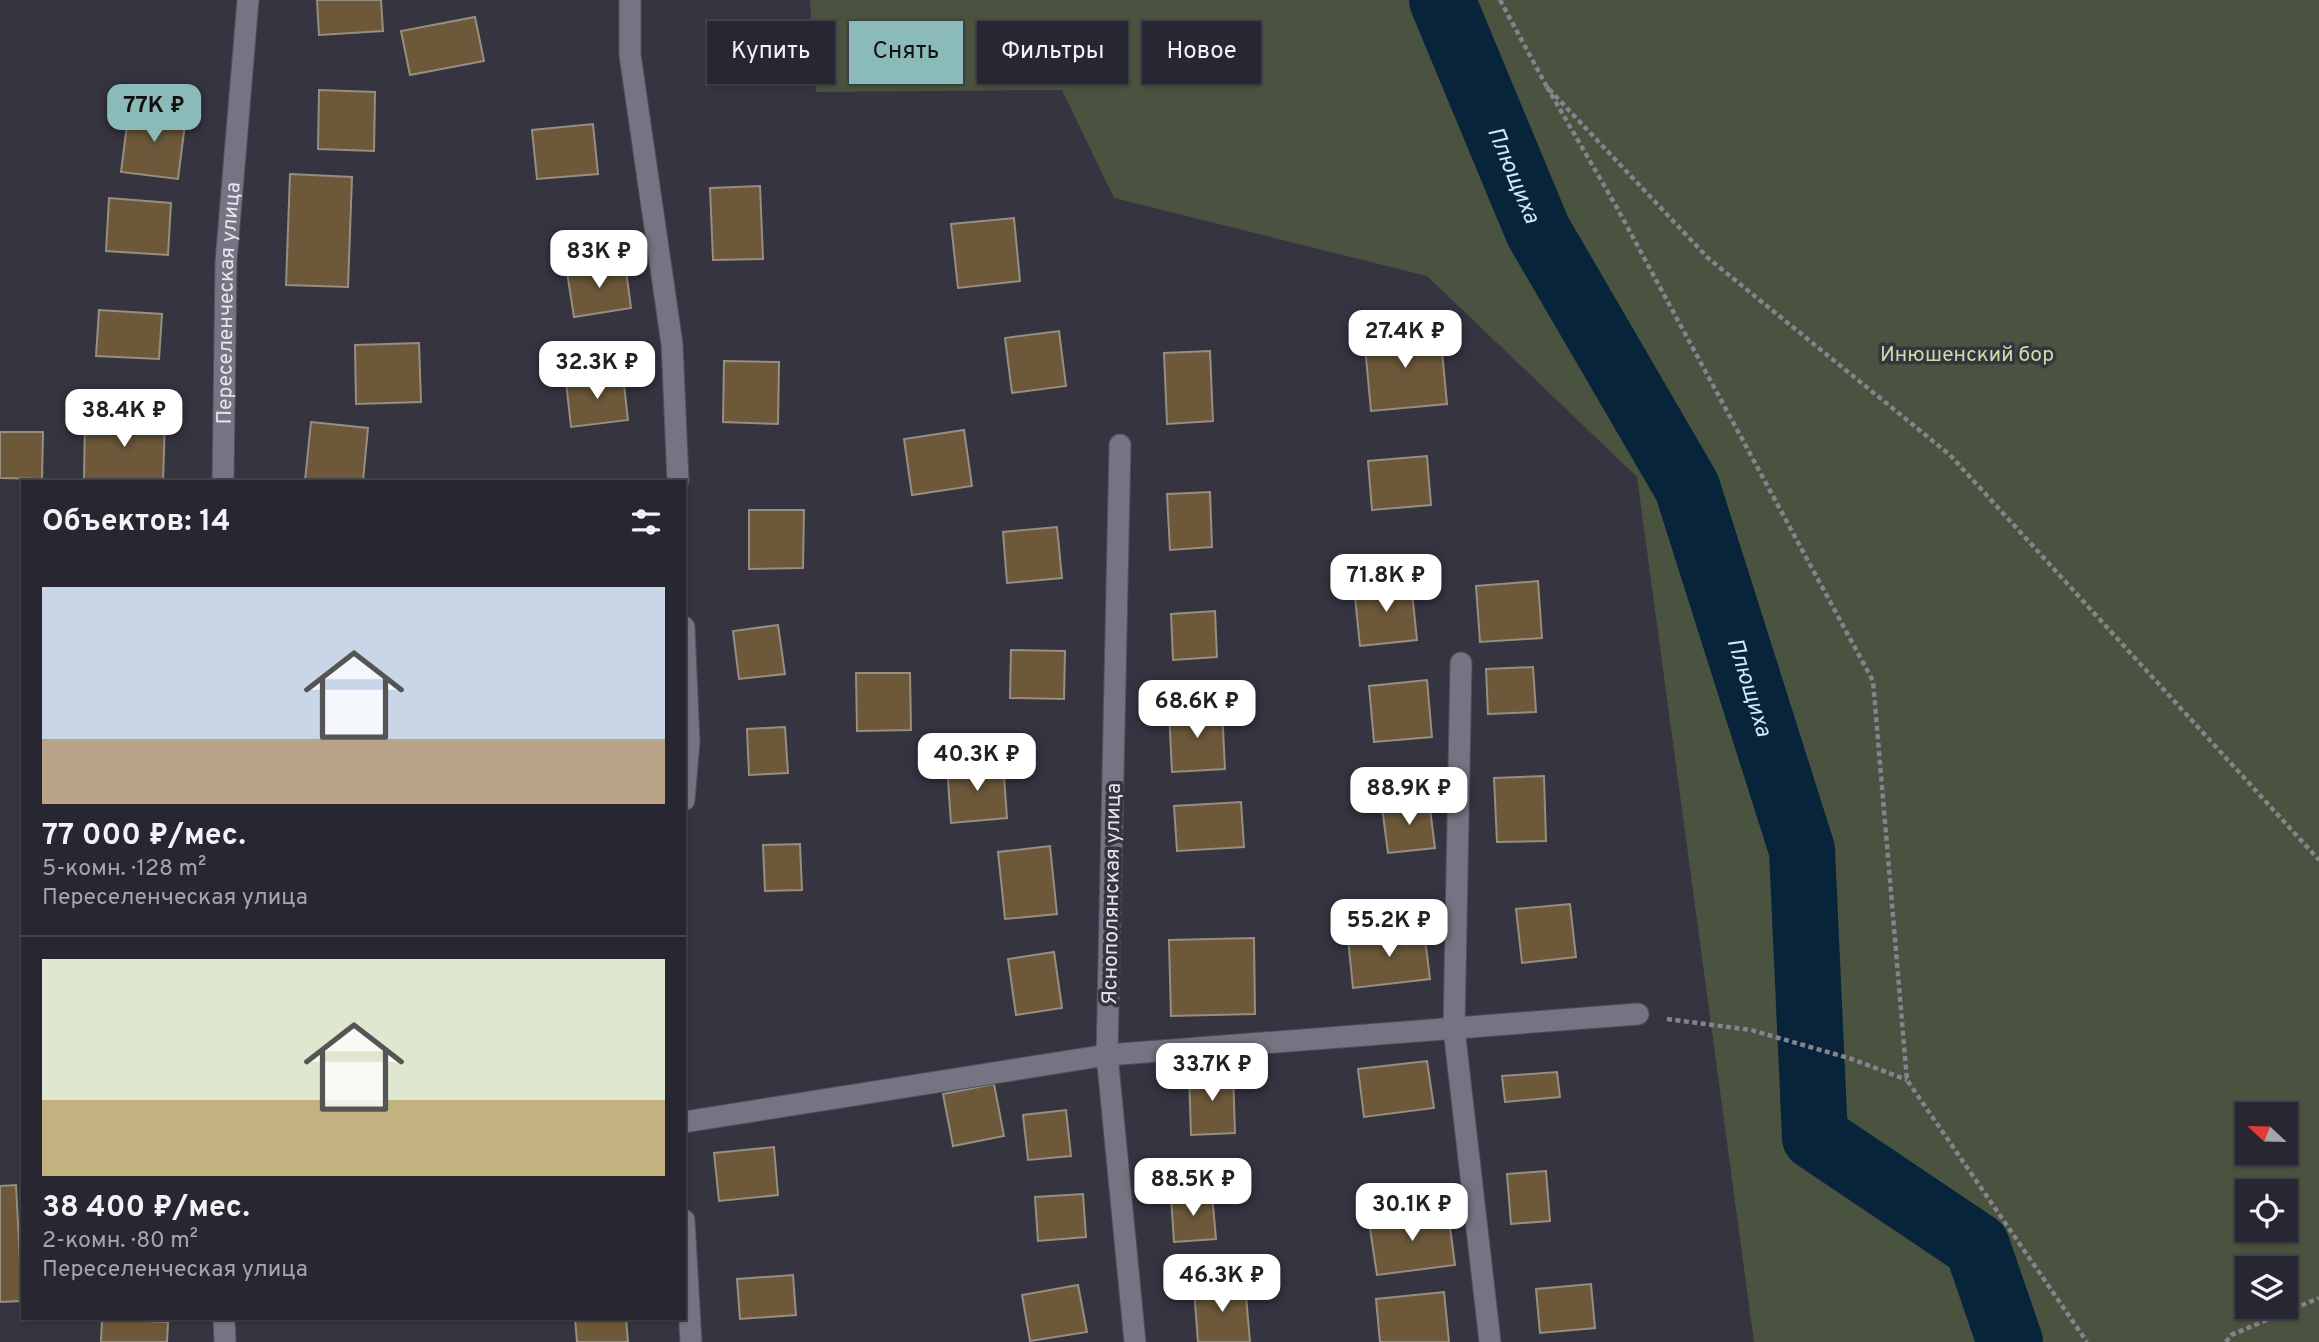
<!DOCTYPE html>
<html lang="ru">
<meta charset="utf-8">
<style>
:root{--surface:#282731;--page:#302f39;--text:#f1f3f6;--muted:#a5a5ab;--line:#44444d;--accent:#8bbbb9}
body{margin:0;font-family:Overpass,sans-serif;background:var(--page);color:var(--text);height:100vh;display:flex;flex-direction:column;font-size:26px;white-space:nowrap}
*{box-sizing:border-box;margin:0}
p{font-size:23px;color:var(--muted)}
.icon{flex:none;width:38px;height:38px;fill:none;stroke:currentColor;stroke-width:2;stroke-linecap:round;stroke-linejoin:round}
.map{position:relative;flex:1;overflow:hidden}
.drawer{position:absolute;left:21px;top:480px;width:665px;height:840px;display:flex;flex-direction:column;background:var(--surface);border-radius:0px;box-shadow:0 2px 5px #0004,0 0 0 2px var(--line)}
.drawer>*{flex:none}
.banner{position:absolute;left:707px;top:21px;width:665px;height:63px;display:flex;gap:14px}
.needle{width:46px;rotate:292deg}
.buttons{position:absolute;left:2235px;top:1102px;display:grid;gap:14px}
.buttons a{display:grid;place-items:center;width:63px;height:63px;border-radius:0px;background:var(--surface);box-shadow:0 2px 5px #0004,0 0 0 2px var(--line);font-size:35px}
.price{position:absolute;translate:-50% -60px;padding:0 16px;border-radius:14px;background:#fff;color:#222;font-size:23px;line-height:46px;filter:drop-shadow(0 2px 4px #0008)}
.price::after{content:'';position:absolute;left:50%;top:42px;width:21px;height:16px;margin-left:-10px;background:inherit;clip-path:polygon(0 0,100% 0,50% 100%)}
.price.active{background:var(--accent);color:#111}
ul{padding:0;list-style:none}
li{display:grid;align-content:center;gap:14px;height:371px;padding:0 21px}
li+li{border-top:2px solid var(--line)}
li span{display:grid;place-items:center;height:217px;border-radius:0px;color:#555}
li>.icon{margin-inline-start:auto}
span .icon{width:126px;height:126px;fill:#fffc;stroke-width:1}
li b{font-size:30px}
h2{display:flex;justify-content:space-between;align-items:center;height:84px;padding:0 21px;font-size:30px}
.chip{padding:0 24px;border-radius:0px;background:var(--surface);box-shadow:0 2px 5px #0004,0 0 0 2px var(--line);font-size:24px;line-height:63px}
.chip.active{background:var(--accent);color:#111}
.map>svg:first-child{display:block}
.green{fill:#49533f;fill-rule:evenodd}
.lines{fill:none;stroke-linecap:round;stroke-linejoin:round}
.river{stroke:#07243a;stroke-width:66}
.building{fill:#6d593a;stroke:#968e80;stroke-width:2}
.minor-casing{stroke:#51505b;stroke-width:23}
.path{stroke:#85838e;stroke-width:4.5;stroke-dasharray:5 3.5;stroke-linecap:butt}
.minor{stroke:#757482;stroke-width:21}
.labels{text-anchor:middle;stroke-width:7;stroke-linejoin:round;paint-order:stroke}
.street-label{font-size:21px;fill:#e6e5ee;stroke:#363441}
.park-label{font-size:21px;fill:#c4dfa4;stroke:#363441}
.water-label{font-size:23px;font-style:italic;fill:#d2e7f9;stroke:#363441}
</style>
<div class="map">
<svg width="2319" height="1342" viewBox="0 0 2319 1342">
<rect width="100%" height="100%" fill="#363441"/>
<path class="green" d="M 810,0 L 2319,0 L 2319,1342 L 1754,1342 L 1637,477 L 1427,276 L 1114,198 L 1062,90 L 816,92 ZM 2247,1115 L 2286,1115 L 2286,1153 L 2247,1153 ZM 2247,1192 L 2286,1192 L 2286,1230 L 2247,1230 ZM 2247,1269 L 2286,1269 L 2286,1307 L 2247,1307 Z"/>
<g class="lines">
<path class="river" id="s1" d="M 1442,0 L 1538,231 L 1687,487 L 1802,850 L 1815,1137 L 1977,1246 L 2010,1342"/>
</g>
<g class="building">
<polygon points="317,0 381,0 383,31 319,35"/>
<polygon points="475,17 484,61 410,75 401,31"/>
<polygon points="319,90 375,92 374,151 318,149"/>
<polygon points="129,109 186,116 178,179 121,172"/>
<polygon points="593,124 598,174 537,179 532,130"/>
<polygon points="290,174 352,177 348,287 286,285"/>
<polygon points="760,186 763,259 713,260 710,188"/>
<polygon points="109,198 171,203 168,255 106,251"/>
<polygon points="1014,218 1020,281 958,288 951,224"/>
<polygon points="625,263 631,308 574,317 567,272"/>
<polygon points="99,310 162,314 159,359 96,356"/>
<polygon points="1440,330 1447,404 1371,411 1364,336"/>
<polygon points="1059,331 1066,386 1012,393 1005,338"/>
<polygon points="419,343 421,402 356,404 355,345"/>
<polygon points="1210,351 1213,421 1167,424 1164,353"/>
<polygon points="724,361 779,362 778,424 723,422"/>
<polygon points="623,376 628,420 571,427 566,382"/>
<polygon points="85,417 165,419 163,481 84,481"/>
<polygon points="311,422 368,428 363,481 305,481"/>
<polygon points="964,430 972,486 912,495 904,439"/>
<polygon points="0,432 43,432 42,479 0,478"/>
<polygon points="1427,456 1431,505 1372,510 1368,461"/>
<polygon points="1210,492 1212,547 1170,550 1167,494"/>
<polygon points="749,510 804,510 803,568 749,569"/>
<polygon points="1057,527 1062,578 1007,583 1003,532"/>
<polygon points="1538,581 1542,638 1480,642 1476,586"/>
<polygon points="1411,582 1417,640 1360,646 1354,588"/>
<polygon points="1215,611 1217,657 1173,660 1171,614"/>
<polygon points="778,625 785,674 739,679 733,631"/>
<polygon points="1011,650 1065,651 1064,699 1010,698"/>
<polygon points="1533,667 1536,712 1488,714 1486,669"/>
<polygon points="856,673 910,673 911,730 857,731"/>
<polygon points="1427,680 1432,737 1374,742 1369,686"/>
<polygon points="1222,708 1225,769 1172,772 1169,711"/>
<polygon points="785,727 788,773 749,775 747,729"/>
<polygon points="1003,763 1007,818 951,823 947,767"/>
<polygon points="1544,776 1546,841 1497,842 1494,778"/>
<polygon points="1429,801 1435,848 1388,853 1382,807"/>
<polygon points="1241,802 1244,847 1177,851 1174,806"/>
<polygon points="800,844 802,890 765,891 763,845"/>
<polygon points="1050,846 1057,914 1005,919 998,852"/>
<polygon points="1570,904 1576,957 1522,963 1516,909"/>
<polygon points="1424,930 1430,979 1353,988 1348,939"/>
<polygon points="1254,938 1255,1014 1171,1016 1169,940"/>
<polygon points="1054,952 1062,1008 1016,1015 1008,959"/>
<polygon points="1427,1061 1434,1108 1364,1117 1358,1069"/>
<polygon points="1233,1071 1235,1133 1191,1135 1189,1073"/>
<polygon points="1557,1072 1560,1097 1505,1102 1502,1076"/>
<polygon points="994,1084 1004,1136 953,1146 943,1094"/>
<polygon points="1066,1110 1071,1156 1028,1160 1023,1115"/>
<polygon points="774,1147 778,1195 719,1201 714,1153"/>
<polygon points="1546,1171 1550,1221 1511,1224 1507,1174"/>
<polygon points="16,1185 22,1301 0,1302 0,1186"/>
<polygon points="1083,1194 1086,1237 1038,1241 1035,1197"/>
<polygon points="1212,1194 1216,1239 1174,1242 1171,1197"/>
<polygon points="1448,1212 1455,1265 1377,1275 1369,1222"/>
<polygon points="793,1275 796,1315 740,1319 737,1279"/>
<polygon points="1245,1284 1250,1342 1198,1342 1194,1289"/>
<polygon points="1591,1284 1595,1328 1540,1333 1536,1289"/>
<polygon points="1078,1285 1087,1332 1030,1341 1022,1295"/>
<polygon points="1444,1292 1449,1342 1380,1342 1376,1299"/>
<polygon points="575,1318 626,1318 628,1342 577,1342"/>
<polygon points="102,1319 168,1322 167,1342 101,1342"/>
</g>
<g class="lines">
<g class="minor-casing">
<g id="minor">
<polyline points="630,0 630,55 672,344 678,481"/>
<polyline points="1120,445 1107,1055 1135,1342"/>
<path id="s2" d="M 223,481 L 226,262 L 248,0"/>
<polyline points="684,627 689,742 684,800"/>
<polyline points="1461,663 1454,1029 1490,1342"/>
<polyline points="684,1122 1107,1055 1638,1014"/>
<polyline points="684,1220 691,1342"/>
<polyline points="224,1318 225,1342"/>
</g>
</g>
<g class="path">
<polyline points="1500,0 1547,87 1708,258 1950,455 2319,860"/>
<polyline points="1547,87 1616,206 1873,681 1907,1080 2087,1342"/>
<polyline points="1667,1019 1751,1030 1852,1059 1907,1080"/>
<polyline points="2226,1342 2231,1335 2319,1298"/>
</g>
<use href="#minor" class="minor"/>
</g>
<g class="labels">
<g class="street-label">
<text dy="7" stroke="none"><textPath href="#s2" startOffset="178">Переселенческая улица</textPath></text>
<text transform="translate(1111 894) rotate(-89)" y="7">Яснополянская улица</text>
</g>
<g class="park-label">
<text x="1967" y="361">Инюшенский бор</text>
</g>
<g class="water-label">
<text dy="8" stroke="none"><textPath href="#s1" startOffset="189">Плющиха</textPath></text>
<text dy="8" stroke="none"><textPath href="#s1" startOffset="756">Плющиха</textPath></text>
</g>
</g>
</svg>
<div class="buttons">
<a><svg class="needle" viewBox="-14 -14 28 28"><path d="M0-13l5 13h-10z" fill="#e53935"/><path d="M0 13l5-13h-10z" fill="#a5a5ab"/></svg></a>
<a><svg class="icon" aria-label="locate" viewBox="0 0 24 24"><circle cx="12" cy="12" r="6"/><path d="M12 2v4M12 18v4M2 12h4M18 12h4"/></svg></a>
<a><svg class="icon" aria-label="layers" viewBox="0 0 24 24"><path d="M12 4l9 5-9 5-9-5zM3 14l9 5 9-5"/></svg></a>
</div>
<b class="price active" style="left:154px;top:144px">77K ₽</b>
<b class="price" style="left:599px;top:290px">83K ₽</b>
<b class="price" style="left:1405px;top:370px">27.4K ₽</b>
<b class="price" style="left:597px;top:401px">32.3K ₽</b>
<b class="price" style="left:124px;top:449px">38.4K ₽</b>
<b class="price" style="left:1386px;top:614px">71.8K ₽</b>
<b class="price" style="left:1197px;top:740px">68.6K ₽</b>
<b class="price" style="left:977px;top:793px">40.3K ₽</b>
<b class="price" style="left:1409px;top:827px">88.9K ₽</b>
<b class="price" style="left:1389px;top:959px">55.2K ₽</b>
<b class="price" style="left:1212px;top:1103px">33.7K ₽</b>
<b class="price" style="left:1193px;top:1218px">88.5K ₽</b>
<b class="price" style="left:1412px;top:1243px">30.1K ₽</b>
<b class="price" style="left:1222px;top:1314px">46.3K ₽</b>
<div class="banner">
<a class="chip">Купить</a>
<a class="chip active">Снять</a>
<a class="chip">Фильтры</a>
<a class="chip">Новое</a>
</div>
<section class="drawer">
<h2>Объектов: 14<svg class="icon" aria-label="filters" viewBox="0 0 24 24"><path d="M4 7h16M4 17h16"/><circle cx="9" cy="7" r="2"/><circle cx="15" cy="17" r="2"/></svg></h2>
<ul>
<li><span style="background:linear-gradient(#c9d6e8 70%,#b9a48a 0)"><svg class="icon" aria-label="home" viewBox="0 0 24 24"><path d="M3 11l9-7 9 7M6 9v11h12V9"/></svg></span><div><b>77 000 ₽/мес.</b><p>5-комн. · 128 m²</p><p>Переселенческая улица</p></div></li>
<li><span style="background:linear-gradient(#dfe7d0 65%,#c2b280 0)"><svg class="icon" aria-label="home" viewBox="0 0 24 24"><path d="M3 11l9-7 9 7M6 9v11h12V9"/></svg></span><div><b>38 400 ₽/мес.</b><p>2-комн. · 80 m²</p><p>Переселенческая улица</p></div></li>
</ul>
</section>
</div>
